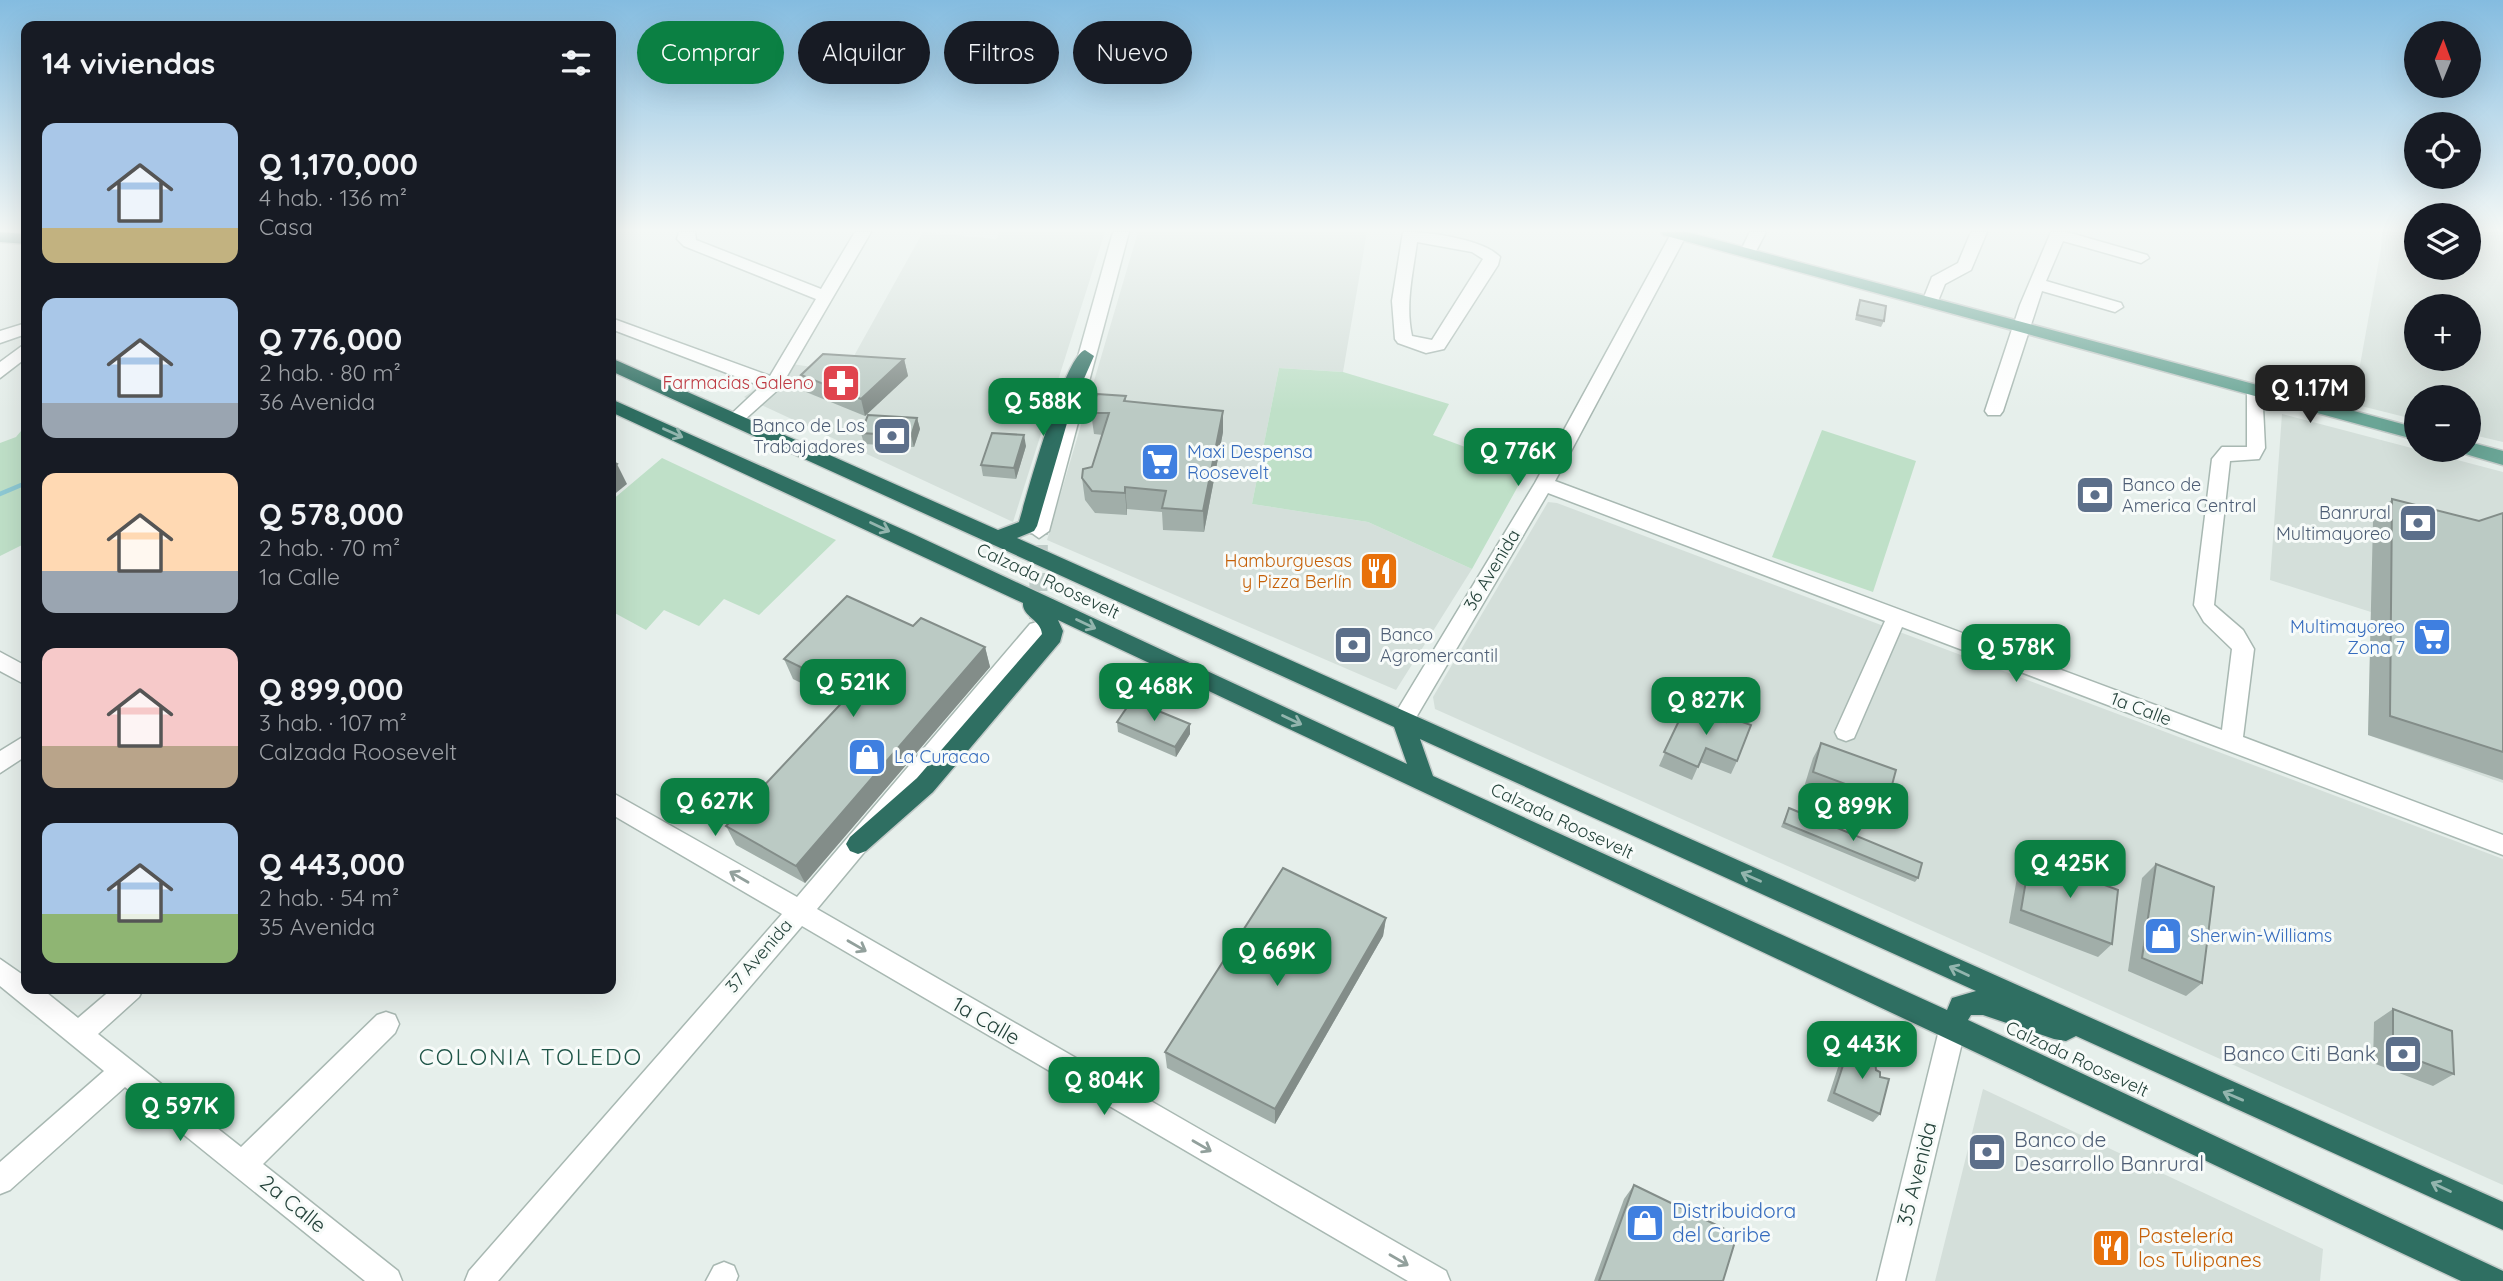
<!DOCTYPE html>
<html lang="es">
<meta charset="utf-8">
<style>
:root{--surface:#171b24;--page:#242831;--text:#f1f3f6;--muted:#9ea1a6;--accent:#0b8043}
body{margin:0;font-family:Quicksand,sans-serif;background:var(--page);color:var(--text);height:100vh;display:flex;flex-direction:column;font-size:26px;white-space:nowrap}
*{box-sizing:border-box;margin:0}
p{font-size:23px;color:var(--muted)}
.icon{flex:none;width:38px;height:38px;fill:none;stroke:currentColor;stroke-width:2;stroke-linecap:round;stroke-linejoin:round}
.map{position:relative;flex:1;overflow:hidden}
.details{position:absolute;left:21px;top:21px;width:595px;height:973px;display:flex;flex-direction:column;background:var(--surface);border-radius:14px;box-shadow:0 7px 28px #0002}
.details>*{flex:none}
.hud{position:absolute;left:637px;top:21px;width:665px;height:63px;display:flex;gap:14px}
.needle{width:46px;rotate:1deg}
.fabs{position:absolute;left:2404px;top:21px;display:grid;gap:14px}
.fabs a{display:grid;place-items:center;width:77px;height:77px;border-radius:50%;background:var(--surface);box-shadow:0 7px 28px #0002;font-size:35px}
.price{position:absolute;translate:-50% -60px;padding:0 16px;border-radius:14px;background:var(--accent);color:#fff;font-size:23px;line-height:46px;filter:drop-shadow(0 2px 4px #0008)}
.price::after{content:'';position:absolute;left:50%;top:42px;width:21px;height:16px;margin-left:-10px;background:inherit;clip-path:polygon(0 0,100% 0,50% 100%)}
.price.selected{background:#222;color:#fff}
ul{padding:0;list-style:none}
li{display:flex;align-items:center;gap:21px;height:175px;padding:0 21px}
li span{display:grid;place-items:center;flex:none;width:196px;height:140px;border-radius:14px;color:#555}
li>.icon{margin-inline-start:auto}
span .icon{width:84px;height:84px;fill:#fffc;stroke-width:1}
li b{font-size:30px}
h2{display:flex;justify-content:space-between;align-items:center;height:84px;padding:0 21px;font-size:30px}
.tag{padding:0 24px;border-radius:32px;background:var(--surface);box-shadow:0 7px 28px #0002;font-size:24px;line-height:63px}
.tag.selected{background:var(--accent);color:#fff}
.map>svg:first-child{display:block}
.built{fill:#d4dfda;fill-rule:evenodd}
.green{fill:#bfe0c8}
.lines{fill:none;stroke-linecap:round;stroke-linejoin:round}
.stream{stroke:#8ec9d4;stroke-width:4.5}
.minor-tunnel{stroke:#bfccc8;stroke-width:18;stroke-dasharray:18 10;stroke-linecap:butt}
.minor-casing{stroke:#a8b8b2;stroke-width:3}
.major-casing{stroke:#c2cac8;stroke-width:3}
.highway-casing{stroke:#c2cac8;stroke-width:3}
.minor{fill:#fff;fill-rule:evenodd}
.major{fill:#6aa596;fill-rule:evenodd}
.highway{fill:#2f6f62;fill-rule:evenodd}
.wall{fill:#a1aea9}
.shaded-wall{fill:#838d89}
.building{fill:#bbcac4;stroke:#838d89;stroke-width:2}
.oneway{stroke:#93b5ae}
.oneway2{stroke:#92a09c}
.labels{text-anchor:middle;stroke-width:6;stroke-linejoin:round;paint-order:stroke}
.health-label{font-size:18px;fill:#be3a42;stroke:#f7fbf9;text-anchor:end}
.service-label{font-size:18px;fill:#4e5e75;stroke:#f7fbf9;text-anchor:end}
.shop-label{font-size:18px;fill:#366cbe;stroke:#f7fbf9;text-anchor:start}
.food-label{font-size:18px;fill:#c56008;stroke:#f7fbf9;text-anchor:end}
.street-label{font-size:18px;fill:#24423a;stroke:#f7fbf9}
.near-street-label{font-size:21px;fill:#24423a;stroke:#f7fbf9}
.near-service-label{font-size:21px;fill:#4e5e75;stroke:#f7fbf9;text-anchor:end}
.near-shop-label{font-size:21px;fill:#366cbe;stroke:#f7fbf9;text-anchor:start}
.near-food-label{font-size:21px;fill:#c56008;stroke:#f7fbf9;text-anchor:start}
.near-neighbourhood-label{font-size:23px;letter-spacing:2px;fill:#1f5548;stroke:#f7fbf9}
</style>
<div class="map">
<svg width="2503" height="1281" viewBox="0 0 2503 1281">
<rect width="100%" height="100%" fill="#e6efeb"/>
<g class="built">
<polygon points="923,232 996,239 1000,232 1105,232 1013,522 744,397 792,364 845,372"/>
<polygon points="1138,232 1367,232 1343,372 1279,368 1252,504 1368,522 1472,569 1396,690 1047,540"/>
<path d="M 2384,232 L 2417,232 L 2417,268 L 2469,268 L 2469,232 L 2503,232 L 2503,442 L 2469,434 L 2469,397 L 2417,397 L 2417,420 L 2353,404 ZM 2469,306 L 2469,359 L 2417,359 L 2417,306 Z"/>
<polygon points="2282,414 2503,472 2503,783 2368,735 2371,612 2270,580"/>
<polygon points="1548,502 1557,503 2503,859 2503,1185 1435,709 1433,697"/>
<polygon points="1983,1089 2323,1249 2320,1281 1935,1281"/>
</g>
<g class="green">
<polygon points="1279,368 1343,372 1449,404 1433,435 1527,470 1472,569 1368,522 1252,504"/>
<polygon points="26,425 26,543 0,556 0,443 16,437"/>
<polygon points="1822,430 1916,461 1873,592 1772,557"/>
<polygon points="662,458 836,540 759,615 724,599 699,626 664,610 646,630 611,611 611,501"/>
</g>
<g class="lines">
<polyline class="stream" points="0,494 26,483"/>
<polyline class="minor-tunnel" points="1038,619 1039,531"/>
<g class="minor-casing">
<g id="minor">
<polygon points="679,232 695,232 696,240 821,289 855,232 871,232 780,388 742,422 730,422 727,418 761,386 611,329 611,318 770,376 816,299 684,246 677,239"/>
<polygon points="1113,232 1129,232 1049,531 1039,538 1029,531"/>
<path d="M 1403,232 C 1425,231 1484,239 1500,257 L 1498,265 L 1444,349 L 1426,353 L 1398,343 L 1395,339 L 1392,301 ZM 1417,242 L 1472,252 L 1483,259 L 1432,340 L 1412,336 C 1405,304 1413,273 1417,242 Z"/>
<polygon points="1672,232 1687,234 1555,481 2222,730 2232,649 2204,622 2194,605 2212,459 2222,447 2247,447 2247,390 2250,386 2262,386 2265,448 2259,459 2230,461 2214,605 2243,630 2254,649 2243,737 2503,835 2503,855 1902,627 1854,738 1846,741 1838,738 1835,732 1885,621 1548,493 1411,726 1403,729 1395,726 1392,720 1395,714 1535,483"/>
<polygon points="1750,232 1766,232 1754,255 1748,257 1740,252"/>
<polygon points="1971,232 1987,232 1971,270 1945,284 1936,306 1924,306 1922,302 1932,277 1958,263"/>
<polygon points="2051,232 2067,232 2147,255 2149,258 2141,263 2063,241 2046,281 2121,303 2123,307 2115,312 2042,291 2003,411 2000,415 1988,415 1985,411 2020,305"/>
<polygon points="26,323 26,334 0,343 0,331"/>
<polygon points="26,343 26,358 0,378 0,362"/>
<polygon points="1037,622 1044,624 1047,630 1044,636 817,909 1446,1271 1450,1281 1408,1281 802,926 498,1281 465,1281 469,1271 782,914 611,814 611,792 797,897 1030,624"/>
<polygon points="0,652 26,666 26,685 0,671"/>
<polygon points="26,735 26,756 0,773 0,751"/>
<polygon points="0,959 26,977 26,989 42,989 78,1018 112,989 143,989 139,997 98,1034 241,1147 377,1015 386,1012 395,1015 399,1024 395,1033 263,1164 398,1271 402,1281 365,1281 125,1087 10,1190 0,1194 0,1162 104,1071 0,986"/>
<polygon points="1953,1014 1962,1017 1966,1026 1905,1281 1877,1281 1940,1026 1944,1017"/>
<polygon points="724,1262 734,1266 738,1276 736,1281 706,1281 714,1266"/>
</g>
</g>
<g class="major-casing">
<g id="major">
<polygon points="1661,232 1687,232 2417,428 2417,440 1663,235"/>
<polygon points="2469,442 2503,451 2503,465 2462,453 2461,450 2469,450"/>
</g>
</g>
<g class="highway-casing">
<g id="highway">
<polygon points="0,232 26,234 26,244 0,242"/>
<path d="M 1085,350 L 1094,356 L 1072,406 L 1037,526 L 1034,531 L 1017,538 L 2503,1202 L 2503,1230 L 2076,1036 L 2066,1041 L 2054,1039 L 1983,1015 L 1971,1015 L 1968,1020 L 2503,1271 L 2503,1281 L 2461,1281 L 1058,620 L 1063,631 L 1060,642 L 933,792 L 866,851 L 858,854 L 850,851 L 846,844 L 850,837 L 917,778 L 1042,634 C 1041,620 1022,616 1023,603 L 611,412 L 611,399 L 913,534 L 1407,764 L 1394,727 L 611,371 L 611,358 L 998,530 L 1019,522 C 1027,495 1064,356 1085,350 ZM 1420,739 L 1976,991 L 1952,998 L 1947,1010 L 1433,776 Z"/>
</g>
</g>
<use href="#minor" class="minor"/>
<use href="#major" class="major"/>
<use href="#highway" class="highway"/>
</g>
<g class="wall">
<polygon points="1860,300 1884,321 1881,327 1855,320 1858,305"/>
<polygon points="904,359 908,376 865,416 806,392 801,375"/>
<polygon points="1126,396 1126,402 1223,411 1223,432 1204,532 1163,530 1162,512 1127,509 1127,515 1095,513 1085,500 1082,478 1092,467 1103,435 1094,434 1091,413"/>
<polygon points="917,418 920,429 914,447 864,444 861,433"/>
<polygon points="1026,446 1016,479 983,476 981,465"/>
<polygon points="2392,499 2479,521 2503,513 2503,780 2368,735 2373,520"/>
<polygon points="913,626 985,647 990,667 805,883 736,845 726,826 841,703 793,679 784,659"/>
<polygon points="1686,706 1737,761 1731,774 1700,762 1692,780 1659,766"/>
<polygon points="1117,722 1190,734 1176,757 1118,732"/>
<polygon points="1821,743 1888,800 1878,815 1804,787 1813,758"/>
<polygon points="1789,808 1918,878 1915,882 1781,827"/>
<polygon points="2030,857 2112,944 2098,957 2009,923 2018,872"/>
<polygon points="2156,864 2202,983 2186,996 2128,971 2142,878"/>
<polygon points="1386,918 1383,936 1275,1124 1167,1068 1165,1052"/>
<polygon points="2393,1009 2454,1074 2433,1086 2373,1063 2374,1022"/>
<polygon points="1849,1047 1880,1114 1873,1122 1827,1101 1842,1055"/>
<polygon points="1634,1185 1723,1281 1594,1281 1624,1199"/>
</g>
<g class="shaded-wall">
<polygon points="904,359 908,376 865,416 861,399"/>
<polygon points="1223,411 1223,432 1204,532 1203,511"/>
<polygon points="917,418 920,429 914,447 911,436"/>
<polygon points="1024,435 1026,446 1016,479 1014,468"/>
<polygon points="617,464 627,484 611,497 611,469"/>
<polygon points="1125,487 1127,509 1127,515 1125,493"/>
<polygon points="985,647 990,667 805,883 796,866"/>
<polygon points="1190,724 1190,734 1176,757 1175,747"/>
<polygon points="1386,918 1383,936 1275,1124 1275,1109"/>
</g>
<g class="building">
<polygon points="1860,300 1886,306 1884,321 1857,315"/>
<polygon points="823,354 904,359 861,399 801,375"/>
<polygon points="1097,394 1126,396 1124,401 1223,411 1203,511 1162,508 1166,491 1125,487 1125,493 1092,491 1082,478 1083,469 1092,467 1109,413 1091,413"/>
<polygon points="868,415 917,418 911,436 861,433"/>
<polygon points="992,433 1024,435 1014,468 981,465"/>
<polygon points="611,461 617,464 611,469"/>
<polygon points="2392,499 2479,521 2503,513 2503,752 2390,716"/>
<polygon points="847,596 913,626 921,618 985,647 796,866 726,826 852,692 784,659"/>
<polygon points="1132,700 1190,724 1175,747 1117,722"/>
<polygon points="1686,706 1726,722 1728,717 1751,725 1737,761 1706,748 1698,767 1664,752"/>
<polygon points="1821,743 1896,770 1888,800 1813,772"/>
<polygon points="1789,808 1922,863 1918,878 1784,823"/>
<polygon points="2030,857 2118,890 2112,944 2021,910"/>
<polygon points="2156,864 2214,887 2202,983 2142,958"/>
<polygon points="1283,868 1386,918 1275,1109 1165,1052"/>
<polygon points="2393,1009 2452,1031 2454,1074 2393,1051"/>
<polygon points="1849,1047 1875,1059 1876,1070 1880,1072 1880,1077 1889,1079 1880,1114 1834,1093"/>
<polygon points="1634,1185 1737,1235 1723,1281 1599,1281"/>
</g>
<defs><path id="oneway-shaft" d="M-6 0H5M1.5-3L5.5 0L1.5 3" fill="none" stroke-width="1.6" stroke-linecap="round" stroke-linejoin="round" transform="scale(1.75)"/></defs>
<g class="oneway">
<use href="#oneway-shaft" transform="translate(673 433) rotate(24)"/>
<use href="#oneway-shaft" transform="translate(880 527) rotate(25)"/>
<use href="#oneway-shaft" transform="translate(1086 624) rotate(25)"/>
<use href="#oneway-shaft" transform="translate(1292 720) rotate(25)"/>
<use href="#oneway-shaft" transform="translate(1751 877) rotate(-156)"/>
<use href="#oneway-shaft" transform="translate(1959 971) rotate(-155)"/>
<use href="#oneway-shaft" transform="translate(2233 1096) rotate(-157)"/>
<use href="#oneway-shaft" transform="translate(2441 1187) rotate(-155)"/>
</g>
<g class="oneway2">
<use href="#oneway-shaft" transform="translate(739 877) rotate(-150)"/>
<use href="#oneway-shaft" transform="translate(857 946) rotate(30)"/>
<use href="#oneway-shaft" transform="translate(1202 1146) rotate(30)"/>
<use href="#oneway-shaft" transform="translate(1399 1260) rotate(30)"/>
</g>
<linearGradient id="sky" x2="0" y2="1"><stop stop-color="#84bce0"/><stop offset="0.56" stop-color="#f4f8f6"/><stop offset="1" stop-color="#f4f8f6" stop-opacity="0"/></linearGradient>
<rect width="2503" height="411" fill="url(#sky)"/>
<defs>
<g id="pharmacy-square" transform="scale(2.0125)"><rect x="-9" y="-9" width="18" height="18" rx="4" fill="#e0444e" stroke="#f7fbf9"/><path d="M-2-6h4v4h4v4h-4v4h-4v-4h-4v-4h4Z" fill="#fff"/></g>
<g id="bank-square" transform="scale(2.0125)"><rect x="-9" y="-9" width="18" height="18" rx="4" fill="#5c6f8a" stroke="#f7fbf9"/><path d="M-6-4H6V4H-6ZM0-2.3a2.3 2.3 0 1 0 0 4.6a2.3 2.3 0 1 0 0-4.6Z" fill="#fff"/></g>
<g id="supermarket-square" transform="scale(2.0125)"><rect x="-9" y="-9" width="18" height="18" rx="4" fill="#3f7fe0" stroke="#f7fbf9"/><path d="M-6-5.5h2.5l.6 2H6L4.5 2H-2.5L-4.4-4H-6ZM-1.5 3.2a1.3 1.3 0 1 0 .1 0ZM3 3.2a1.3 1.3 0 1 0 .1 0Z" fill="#fff"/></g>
<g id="restaurant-square" transform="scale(2.0125)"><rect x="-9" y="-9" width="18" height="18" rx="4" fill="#e8710a" stroke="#f7fbf9"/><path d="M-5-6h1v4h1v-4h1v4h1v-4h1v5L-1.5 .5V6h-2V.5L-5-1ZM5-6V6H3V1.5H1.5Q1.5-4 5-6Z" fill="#fff"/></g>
<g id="shop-square" transform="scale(2.0125)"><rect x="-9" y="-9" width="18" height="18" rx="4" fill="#3f7fe0" stroke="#f7fbf9"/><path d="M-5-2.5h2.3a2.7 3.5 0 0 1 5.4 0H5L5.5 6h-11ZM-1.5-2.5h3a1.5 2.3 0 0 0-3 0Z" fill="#fff"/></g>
</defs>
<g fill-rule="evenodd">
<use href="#pharmacy-square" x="841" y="383"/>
<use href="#bank-square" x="892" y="436"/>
<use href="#supermarket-square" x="1160" y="462"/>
<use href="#bank-square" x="2095" y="495"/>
<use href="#bank-square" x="2418" y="523"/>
<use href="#restaurant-square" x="1379" y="571"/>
<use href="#supermarket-square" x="2432" y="637"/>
<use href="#bank-square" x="1353" y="645"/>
<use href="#shop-square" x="867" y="757"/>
<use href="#shop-square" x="2163" y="936"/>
<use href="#bank-square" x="2403" y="1054"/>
<use href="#bank-square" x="1987" y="1152"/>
<use href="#shop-square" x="1645" y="1223"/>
<use href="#restaurant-square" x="2111" y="1248"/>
</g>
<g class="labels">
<g class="health-label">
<text x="814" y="389">Farmacias Galeno</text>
</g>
<g class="service-label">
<text x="865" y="432">Banco de Los<tspan x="865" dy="21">Trabajadores</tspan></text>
<text x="2122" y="491" text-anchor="start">Banco de<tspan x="2122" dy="21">America Central</tspan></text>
<text x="2391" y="519">Banrural<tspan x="2391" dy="21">Multimayoreo</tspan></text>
<text x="1380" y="641" text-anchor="start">Banco<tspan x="1380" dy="21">Agromercantil</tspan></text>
</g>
<g class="shop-label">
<text x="1187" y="458">Maxi Despensa<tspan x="1187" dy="21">Roosevelt</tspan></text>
<text x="2405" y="633" text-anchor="end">Multimayoreo<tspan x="2405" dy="21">Zona 7</tspan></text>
<text x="894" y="763">La Curacao</text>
<text x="2190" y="942">Sherwin-Williams</text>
</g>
<g class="food-label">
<text x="1352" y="567">Hamburguesas<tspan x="1352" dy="21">y Pizza Berlín</tspan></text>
</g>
<g class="street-label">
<text transform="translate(1492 570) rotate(-59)" y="6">36 Avenida</text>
<text transform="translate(1048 581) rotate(25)" y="6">Calzada Roosevelt</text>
<text transform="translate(2141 709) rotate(21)" y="6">1a Calle</text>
<text transform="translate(1562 821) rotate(25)" y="6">Calzada Roosevelt</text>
<text transform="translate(759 956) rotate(-49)" y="6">37 Avenida</text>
<text transform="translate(2077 1059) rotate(25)" y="6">Calzada Roosevelt</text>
</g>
<g class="near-street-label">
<text transform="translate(986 1021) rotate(30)" y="7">1a Calle</text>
<text transform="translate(1917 1174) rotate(-76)" y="7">35 Avenida</text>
<text transform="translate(293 1204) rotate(39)" y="7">2a Calle</text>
</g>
<g class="near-service-label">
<text x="2376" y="1061">Banco Citi Bank</text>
<text x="2014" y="1147" text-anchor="start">Banco de<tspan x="2014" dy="24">Desarrollo Banrural</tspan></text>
</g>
<g class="near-shop-label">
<text x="1672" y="1218">Distribuidora<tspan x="1672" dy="24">del Caribe</tspan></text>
</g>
<g class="near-food-label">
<text x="2138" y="1243">Pastelería<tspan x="2138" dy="24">los Tulipanes</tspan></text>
</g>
<g class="near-neighbourhood-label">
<text x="531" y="1065">COLONIA TOLEDO</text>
</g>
</g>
</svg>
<div class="fabs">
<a><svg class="needle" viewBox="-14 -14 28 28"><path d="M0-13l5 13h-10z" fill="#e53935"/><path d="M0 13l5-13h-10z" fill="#9ea1a6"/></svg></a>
<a><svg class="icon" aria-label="locate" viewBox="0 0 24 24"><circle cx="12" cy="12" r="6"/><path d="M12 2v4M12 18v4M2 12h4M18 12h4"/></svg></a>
<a><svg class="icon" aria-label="layers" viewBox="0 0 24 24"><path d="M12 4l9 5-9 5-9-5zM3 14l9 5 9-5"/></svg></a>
<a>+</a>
<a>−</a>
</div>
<b class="price selected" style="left:2310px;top:425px">Q 1.17M</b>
<b class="price" style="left:1043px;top:438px">Q 588K</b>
<b class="price" style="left:1518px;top:488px">Q 776K</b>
<b class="price" style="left:2016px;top:684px">Q 578K</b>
<b class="price" style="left:853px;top:719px">Q 521K</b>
<b class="price" style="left:1154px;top:723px">Q 468K</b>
<b class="price" style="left:1706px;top:737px">Q 827K</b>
<b class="price" style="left:715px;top:838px">Q 627K</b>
<b class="price" style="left:1853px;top:843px">Q 899K</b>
<b class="price" style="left:2070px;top:900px">Q 425K</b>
<b class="price" style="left:1277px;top:988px">Q 669K</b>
<b class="price" style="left:1862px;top:1081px">Q 443K</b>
<b class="price" style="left:1104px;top:1117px">Q 804K</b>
<b class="price" style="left:180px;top:1143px">Q 597K</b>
<div class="hud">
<a class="tag selected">Comprar</a>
<a class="tag">Alquilar</a>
<a class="tag">Filtros</a>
<a class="tag">Nuevo</a>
</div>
<section class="details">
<h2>14 viviendas<svg class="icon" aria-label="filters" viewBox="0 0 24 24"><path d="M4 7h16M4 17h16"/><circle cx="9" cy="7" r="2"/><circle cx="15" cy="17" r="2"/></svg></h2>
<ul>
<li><span style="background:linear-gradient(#a9c7e8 75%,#c2b280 0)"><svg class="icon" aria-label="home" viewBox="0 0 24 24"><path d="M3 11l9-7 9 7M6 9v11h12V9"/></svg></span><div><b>Q 1,170,000</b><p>4 hab. · 136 m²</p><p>Casa</p></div></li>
<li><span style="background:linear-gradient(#a9c7e8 75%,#9aa5b1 0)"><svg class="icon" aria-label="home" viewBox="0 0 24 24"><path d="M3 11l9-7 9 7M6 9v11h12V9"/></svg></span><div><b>Q 776,000</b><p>2 hab. · 80 m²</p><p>36 Avenida</p></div></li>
<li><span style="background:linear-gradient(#ffd9b3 70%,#9aa5b1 0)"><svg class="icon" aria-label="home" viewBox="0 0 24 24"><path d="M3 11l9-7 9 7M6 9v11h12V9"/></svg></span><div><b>Q 578,000</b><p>2 hab. · 70 m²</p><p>1a Calle</p></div></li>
<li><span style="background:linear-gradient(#f6c9c9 70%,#b9a48a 0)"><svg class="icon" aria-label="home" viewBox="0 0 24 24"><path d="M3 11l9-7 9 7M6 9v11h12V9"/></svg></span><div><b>Q 899,000</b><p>3 hab. · 107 m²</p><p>Calzada Roosevelt</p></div></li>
<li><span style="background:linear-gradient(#a9c7e8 65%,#8fb573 0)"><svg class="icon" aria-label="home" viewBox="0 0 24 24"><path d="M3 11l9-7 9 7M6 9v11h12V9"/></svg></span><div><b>Q 443,000</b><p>2 hab. · 54 m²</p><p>35 Avenida</p></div></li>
</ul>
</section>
</div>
